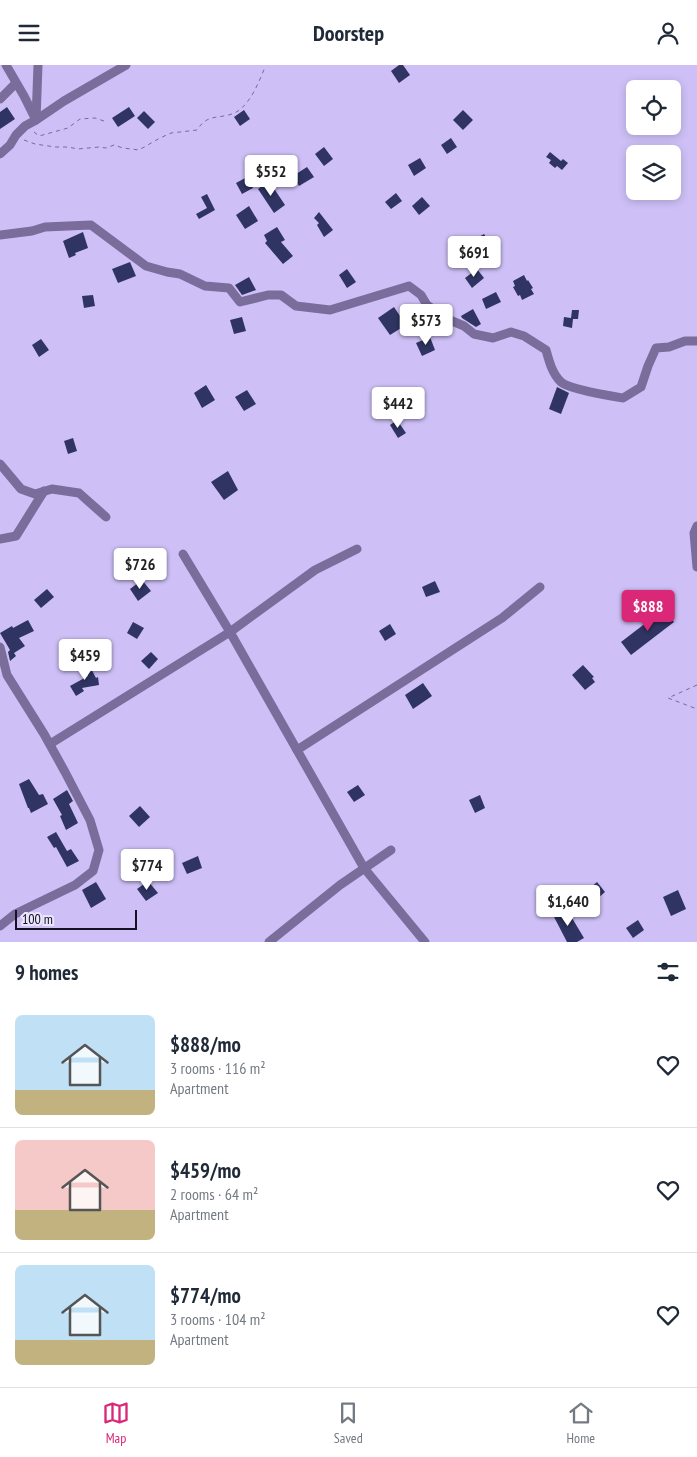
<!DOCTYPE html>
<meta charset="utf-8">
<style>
:root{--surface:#fff;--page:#f2f2f3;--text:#1f2937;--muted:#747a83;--line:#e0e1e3;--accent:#db2777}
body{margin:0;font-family:"PT Sans Narrow",sans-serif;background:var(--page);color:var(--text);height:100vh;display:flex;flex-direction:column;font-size:19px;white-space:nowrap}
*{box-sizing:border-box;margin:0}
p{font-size:16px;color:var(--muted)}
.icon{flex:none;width:28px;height:28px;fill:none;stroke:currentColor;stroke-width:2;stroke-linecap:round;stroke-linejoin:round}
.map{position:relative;height:877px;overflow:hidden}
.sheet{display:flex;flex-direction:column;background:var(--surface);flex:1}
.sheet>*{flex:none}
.tools{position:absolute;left:626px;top:15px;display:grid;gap:10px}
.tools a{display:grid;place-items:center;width:55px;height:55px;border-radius:8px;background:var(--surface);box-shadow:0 2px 8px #0003;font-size:25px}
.scale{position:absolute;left:15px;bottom:12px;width:122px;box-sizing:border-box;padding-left:5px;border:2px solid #171124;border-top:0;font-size:14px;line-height:18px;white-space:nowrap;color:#171124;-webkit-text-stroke:4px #ece6fd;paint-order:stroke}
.price{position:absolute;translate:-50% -42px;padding:0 11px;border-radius:5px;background:#fff;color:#222;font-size:16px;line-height:32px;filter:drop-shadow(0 1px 2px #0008)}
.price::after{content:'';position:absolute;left:50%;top:30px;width:15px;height:11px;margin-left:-8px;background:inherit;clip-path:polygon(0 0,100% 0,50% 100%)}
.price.current{background:var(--accent);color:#fff}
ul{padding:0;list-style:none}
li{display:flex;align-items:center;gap:15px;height:125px;padding:0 15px}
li+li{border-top:1px solid var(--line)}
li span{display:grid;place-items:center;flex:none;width:140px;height:100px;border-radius:8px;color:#555}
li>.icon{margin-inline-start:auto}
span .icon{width:60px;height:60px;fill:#fffc;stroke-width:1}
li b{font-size:21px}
h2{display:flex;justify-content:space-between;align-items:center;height:60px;padding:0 15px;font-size:21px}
header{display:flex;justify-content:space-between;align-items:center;height:65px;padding:0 15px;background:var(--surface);font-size:22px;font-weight:600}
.menu{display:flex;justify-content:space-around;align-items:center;height:70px;border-top:1px solid var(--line);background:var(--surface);font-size:14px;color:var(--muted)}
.menu a{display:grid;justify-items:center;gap:2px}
.menu .current{color:var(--accent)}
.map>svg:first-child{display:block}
.building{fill:#2f3462}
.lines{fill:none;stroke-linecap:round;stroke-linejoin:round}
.path{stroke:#776d92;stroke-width:1;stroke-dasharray:4 4;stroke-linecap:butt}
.street{stroke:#7a6d9c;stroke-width:9}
</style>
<header><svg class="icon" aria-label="menu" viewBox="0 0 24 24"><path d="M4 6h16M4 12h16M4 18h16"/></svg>Doorstep<svg class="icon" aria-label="person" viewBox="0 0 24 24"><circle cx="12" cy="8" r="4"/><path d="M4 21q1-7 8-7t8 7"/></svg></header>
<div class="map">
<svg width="697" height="877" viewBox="0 0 697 877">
<rect width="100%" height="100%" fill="#cec0f7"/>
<g class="building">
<polygon points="399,0 403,0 410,10 399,18 391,6"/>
<polygon points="7,42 15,54 0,64 0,47"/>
<polygon points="129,42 135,51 118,62 112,53"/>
<polygon points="244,45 250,54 240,61 234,52"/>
<polygon points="463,45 473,55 463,65 453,55"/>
<polygon points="144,46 155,57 148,64 137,53"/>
<polygon points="451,73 457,82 447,89 441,80"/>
<polygon points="324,82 333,94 324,101 315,89"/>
<polygon points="550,87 561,96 563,94 568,98 562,105 557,101 555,103 549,98 551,95 546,92"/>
<polygon points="420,93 426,103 414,111 408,100"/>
<polygon points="307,102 314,112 299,121 293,111"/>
<polygon points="247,112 253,123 242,129 236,118"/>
<polygon points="269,116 285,140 274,148 258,124"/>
<polygon points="396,128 402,136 391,144 385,137"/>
<polygon points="207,129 215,145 199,154 196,149 207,143 201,132"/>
<polygon points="422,132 430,141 419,150 412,141"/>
<polygon points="249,141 258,156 245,164 236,150"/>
<polygon points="319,147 333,165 324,172 317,160 319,158 314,153"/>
<polygon points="277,162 285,175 281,177 293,191 283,199 265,178 267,176 264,170"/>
<polygon points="83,167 88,183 75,188 76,190 69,193 63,176"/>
<polygon points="484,169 490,179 476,188 470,177"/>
<polygon points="130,197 136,211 118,218 112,204"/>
<polygon points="347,204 356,217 347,223 339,210"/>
<polygon points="477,204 484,213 472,223 465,213"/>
<polygon points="524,210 527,216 528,215 533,223 531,224 534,229 522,235 520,230 518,231 513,222 515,221 513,216"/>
<polygon points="249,212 256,225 242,230 235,220"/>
<polygon points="496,227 501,237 486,244 482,234"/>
<polygon points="93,230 95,241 84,243 82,231"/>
<polygon points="394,242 406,260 390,270 378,253"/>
<polygon points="473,244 481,259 476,262 462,253 461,251"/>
<polygon points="572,245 579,245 578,254 573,254 572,263 563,261 564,252 571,253"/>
<polygon points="242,252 246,266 234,269 230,255"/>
<polygon points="430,272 435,285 422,291 416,278"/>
<polygon points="41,274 49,285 39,292 32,280"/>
<polygon points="206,320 215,335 202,343 194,328"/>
<polygon points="557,322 569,328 561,349 549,344"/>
<polygon points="247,325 256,339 244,346 235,332"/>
<polygon points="397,355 406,368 398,373 390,360"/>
<polygon points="73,373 77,386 68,389 64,376"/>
<polygon points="228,406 238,425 224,435 211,417"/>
<polygon points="142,515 151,526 138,536 130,524"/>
<polygon points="435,516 440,527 426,532 422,522"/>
<polygon points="47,524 54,532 41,543 34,535"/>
<polygon points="664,544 674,557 631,590 621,577"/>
<polygon points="28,555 34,566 19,573 25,581 14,588 16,591 10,596 8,587 10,585 0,568 12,561 13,563"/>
<polygon points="133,557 144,563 137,574 127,568"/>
<polygon points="390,559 396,569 385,576 379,566"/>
<polygon points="151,587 158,594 149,604 141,596"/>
<polygon points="88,598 96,613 98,612 99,620 82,623 84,626 76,631 70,621 88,611 83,601"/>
<polygon points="583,600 594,612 592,613 595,617 585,625 572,610"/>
<polygon points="423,618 432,631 413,644 405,630"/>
<polygon points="29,714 39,730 43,729 48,739 31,748 29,743 28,743 19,719"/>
<polygon points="358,720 365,730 354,737 347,727"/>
<polygon points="67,725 73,736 69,739 78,758 66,765 60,751 62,750 53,734"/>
<polygon points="480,730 485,743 475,748 469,735"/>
<polygon points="140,741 150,752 139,762 129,751"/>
<polygon points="56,767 67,786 71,784 79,796 67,802 56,782 54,783 47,772"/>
<polygon points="198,791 202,803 187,809 182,798"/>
<polygon points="148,816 158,828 146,836 137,824"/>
<polygon points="96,817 106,834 91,843 82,825"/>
<polygon points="597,817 605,827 583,846 576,837 591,826 589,824"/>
<polygon points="678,825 686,844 671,851 663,832"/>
<polygon points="566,843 584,873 577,877 567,877 553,850"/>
<polygon points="638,855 644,865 633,873 626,863"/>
</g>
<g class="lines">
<g class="path">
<polyline points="34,67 39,71 68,63 80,54 95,53 107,57"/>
<path d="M 24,75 L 35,79 L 55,82 L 68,82 L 78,84 L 99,82 L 106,83 L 114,80 L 123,83 L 139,85 L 160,73 L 171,68 L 197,65 C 209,46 222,56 238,46 C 251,37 259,17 265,2"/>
<polyline points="697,620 668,633 697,644"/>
</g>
<g class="street">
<polyline points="6,0 24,31 36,55 64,36 126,0"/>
<polyline points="0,34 16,18"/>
<polyline points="0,89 10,80 16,70 25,61 36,55 38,0"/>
<path d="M 0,170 L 32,166 L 45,162 L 91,160 L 146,201 L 167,207 L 180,209 L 205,221 L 229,223 L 240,237 L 268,230 L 281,230 L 296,241 L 330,245 L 409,221 L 421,230 L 427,240 L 445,253 L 464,261 L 474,269 L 493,273 L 511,267 L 524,271 L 546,285 C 549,296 552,308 561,317 C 568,324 611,331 623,333 L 641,322 L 648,301 L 656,283 L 669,282 L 685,276 L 697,276"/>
<polyline points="0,399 21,424 35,429 52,424 79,428 106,452"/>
<polyline points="697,461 694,468 697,502"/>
<polyline points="0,474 16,471 44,426"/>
<polyline points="183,489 230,567 364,803 425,877"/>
<polyline points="0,582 7,610 44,669 65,707 90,755 99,785 93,806 75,820 15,849 0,861"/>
<polyline points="50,679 230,567 315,505 357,484"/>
<polyline points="297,685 502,553 540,522"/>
<polyline points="269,877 340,820 391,785"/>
</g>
</g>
</svg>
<div class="tools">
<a><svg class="icon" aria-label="locate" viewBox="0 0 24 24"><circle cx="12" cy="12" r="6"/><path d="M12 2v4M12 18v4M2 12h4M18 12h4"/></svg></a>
<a><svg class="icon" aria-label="layers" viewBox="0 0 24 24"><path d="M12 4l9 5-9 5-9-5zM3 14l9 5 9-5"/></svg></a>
</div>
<div class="scale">100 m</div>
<b class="price" style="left:271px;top:132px">$552</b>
<b class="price" style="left:474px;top:213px">$691</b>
<b class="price" style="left:426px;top:281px">$573</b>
<b class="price" style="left:398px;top:364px">$442</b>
<b class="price" style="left:140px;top:525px">$726</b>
<b class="price current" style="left:648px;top:567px">$888</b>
<b class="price" style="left:85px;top:616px">$459</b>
<b class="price" style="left:147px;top:826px">$774</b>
<b class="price" style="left:568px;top:862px">$1,640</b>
</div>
<section class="sheet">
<h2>9 homes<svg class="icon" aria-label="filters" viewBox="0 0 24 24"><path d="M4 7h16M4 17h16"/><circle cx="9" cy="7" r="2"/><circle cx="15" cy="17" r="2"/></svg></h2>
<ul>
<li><span style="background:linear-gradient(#bfe0f5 75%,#c2b280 0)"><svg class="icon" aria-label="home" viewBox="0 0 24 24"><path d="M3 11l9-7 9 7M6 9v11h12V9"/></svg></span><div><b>$888/mo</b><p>3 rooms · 116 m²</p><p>Apartment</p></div><svg class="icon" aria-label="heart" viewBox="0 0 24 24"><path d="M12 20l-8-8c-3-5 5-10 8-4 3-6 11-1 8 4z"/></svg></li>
<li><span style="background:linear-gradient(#f6c9c9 70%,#c2b280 0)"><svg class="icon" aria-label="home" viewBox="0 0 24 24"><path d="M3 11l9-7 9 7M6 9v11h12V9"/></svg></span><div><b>$459/mo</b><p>2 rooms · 64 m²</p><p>Apartment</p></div><svg class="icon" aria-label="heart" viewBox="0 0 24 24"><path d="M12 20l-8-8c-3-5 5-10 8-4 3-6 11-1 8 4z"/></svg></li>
<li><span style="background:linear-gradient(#bfe0f5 75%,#c2b280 0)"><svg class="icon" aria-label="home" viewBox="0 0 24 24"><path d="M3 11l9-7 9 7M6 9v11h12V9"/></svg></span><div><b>$774/mo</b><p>3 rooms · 104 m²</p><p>Apartment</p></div><svg class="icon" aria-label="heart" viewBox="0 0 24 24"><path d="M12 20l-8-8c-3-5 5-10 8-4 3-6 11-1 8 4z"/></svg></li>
</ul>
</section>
<nav class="menu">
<a class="current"><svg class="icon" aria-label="map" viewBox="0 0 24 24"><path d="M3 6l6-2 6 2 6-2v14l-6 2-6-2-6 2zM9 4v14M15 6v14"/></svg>Map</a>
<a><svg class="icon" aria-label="saved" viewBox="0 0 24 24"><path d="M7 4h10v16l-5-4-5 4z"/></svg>Saved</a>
<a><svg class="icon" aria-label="home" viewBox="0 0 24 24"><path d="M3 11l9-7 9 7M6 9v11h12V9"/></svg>Home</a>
</nav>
